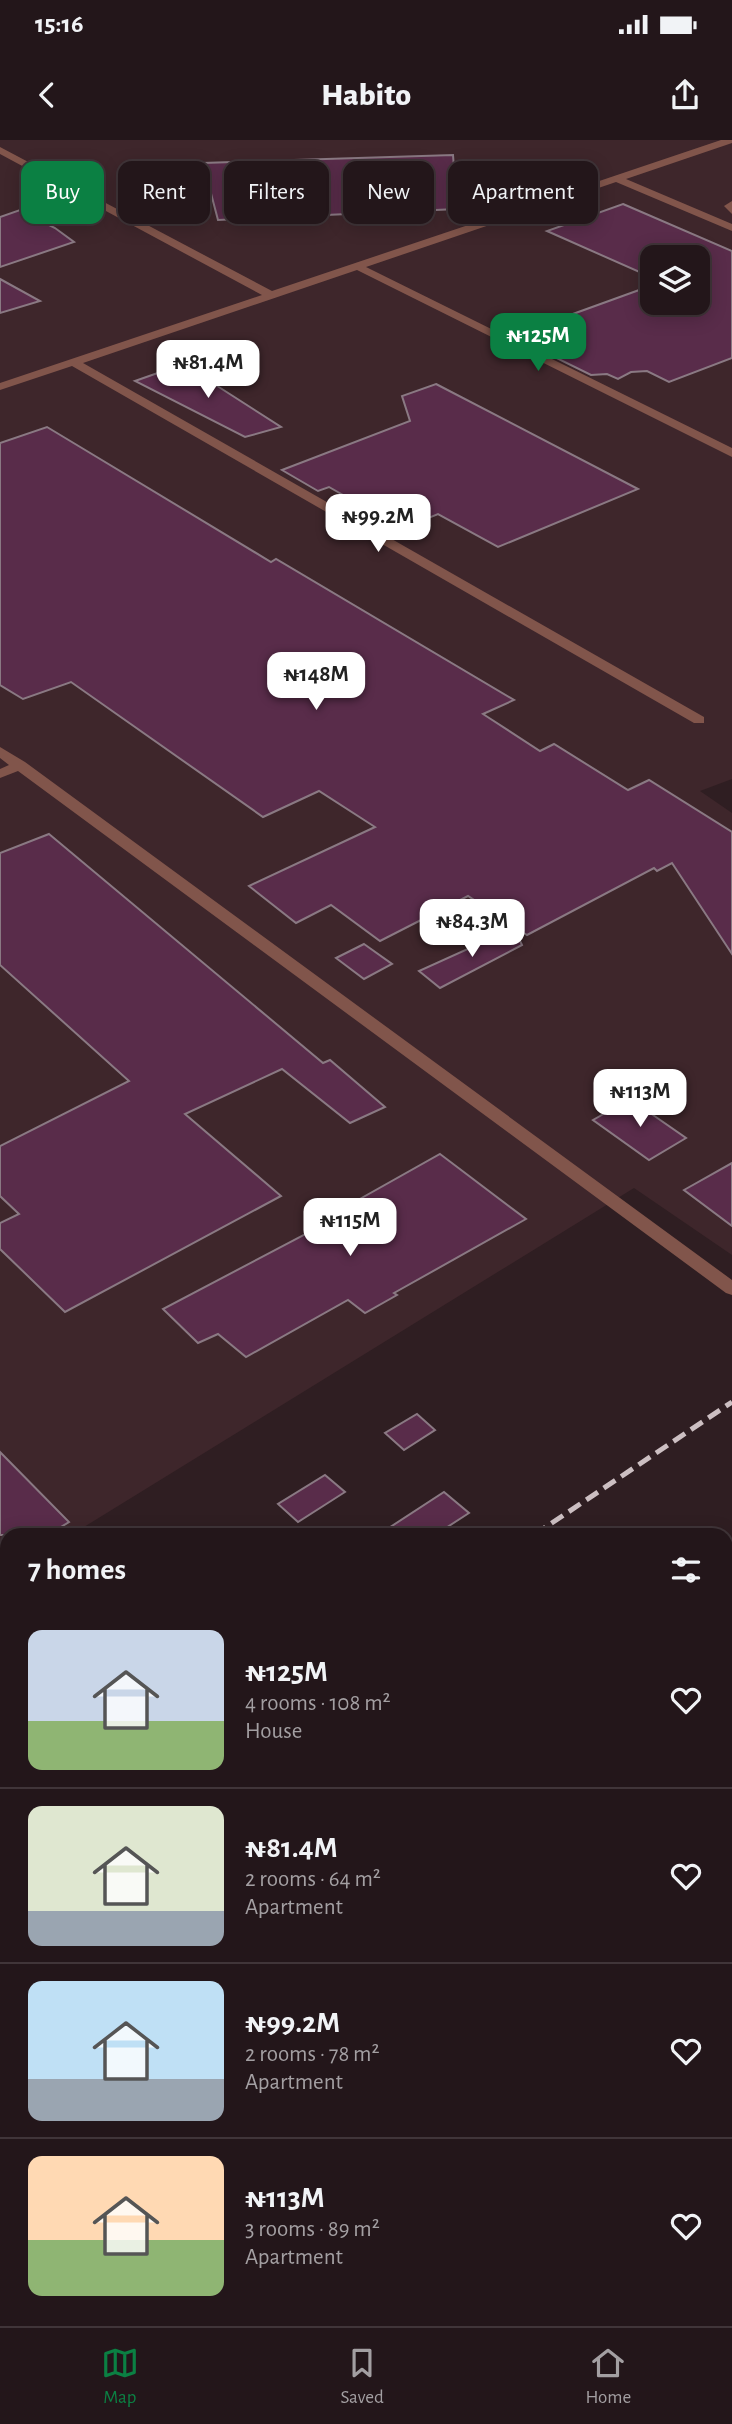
<!DOCTYPE html>
<meta charset="utf-8">
<style>
:root{--surface:#23161a;--page:#2b1f23;--text:#f1f3f6;--muted:#a39fa2;--line:#403539;--accent:#0b8043}
body{margin:0;font-family:"Alegreya Sans",sans-serif;background:var(--page);color:var(--text);height:100vh;display:flex;flex-direction:column;font-size:26px;white-space:nowrap}
*{box-sizing:border-box;margin:0}
p{font-size:23px;color:var(--muted)}
.icon{flex:none;width:38px;height:38px;fill:none;stroke:currentColor;stroke-width:2;stroke-linecap:round;stroke-linejoin:round}
.map{position:relative;flex:1;overflow:hidden}
.drawer{position:absolute;left:0px;top:1388px;width:733px;height:800px;display:flex;flex-direction:column;background:var(--surface);border-radius:21px 21px 0 0;box-shadow:0 4px 18px #0003,0 0 0 2px var(--line)}
.drawer>*{flex:none}
.guide{position:absolute;left:21px;top:21px;width:691px;height:63px;display:flex;gap:14px}
.tools{position:absolute;left:640px;top:105px;display:grid;gap:14px}
.tools a{display:grid;place-items:center;width:70px;height:70px;border-radius:14px;background:var(--surface);box-shadow:0 4px 18px #0003,0 0 0 2px var(--line);font-size:35px}
.price{position:absolute;translate:-50% -60px;padding:0 16px;border-radius:14px;background:#fff;color:#222;font-size:23px;line-height:46px;filter:drop-shadow(0 2px 4px #0008)}
.price::after{content:'';position:absolute;left:50%;top:42px;width:21px;height:16px;margin-left:-10px;background:inherit;clip-path:polygon(0 0,100% 0,50% 100%)}
.price.current{background:var(--accent);color:#fff}
ul{padding:0;list-style:none}
li{display:flex;align-items:center;gap:21px;height:175px;padding:0 28px}
li+li{border-top:2px solid var(--line)}
li span{display:grid;place-items:center;flex:none;width:196px;height:140px;border-radius:14px;color:#555}
li>.icon{margin-inline-start:auto}
span .icon{width:84px;height:84px;fill:#fffc;stroke-width:1}
li b{font-size:30px}
h2{display:flex;justify-content:space-between;align-items:center;height:84px;padding:0 28px;font-size:30px}
.pill{padding:0 24px;border-radius:14px;background:var(--surface);box-shadow:0 4px 18px #0003,0 0 0 2px var(--line);font-size:24px;line-height:63px}
.pill.current{background:var(--accent);color:#fff}
.status{display:flex;justify-content:space-between;align-items:center;height:49px;padding:0 35px;background:var(--surface);direction:ltr}
.status svg{height:19px;fill:currentColor}
header{display:flex;justify-content:space-between;align-items:center;height:91px;padding:0 28px;background:var(--surface);font-size:32px;font-weight:800}
.tab-bar{display:flex;justify-content:space-around;align-items:center;height:98px;border-top:2px solid var(--line);background:var(--surface);font-size:19px;color:var(--muted)}
.tab-bar a{display:grid;justify-items:center;gap:4px}
.tab-bar .current{color:var(--accent)}
.map>svg:first-child{display:block}
.built{fill:#3e262b;fill-rule:evenodd}
.building{fill:#592c4a;stroke:#8a7983;stroke-width:2}
.lines{fill:none;stroke-linecap:round;stroke-linejoin:round}
.lane{fill:#81554b;fill-rule:evenodd}
.street{fill:#81554b;fill-rule:evenodd}
.rail-far1{stroke:#ccbfc2;stroke-width:5;stroke-dasharray:14 7;stroke-linecap:butt}
.rail{stroke:#ccbfc2;stroke-width:7;stroke-dasharray:18 9;stroke-linecap:butt}
</style>
<div class="status"><b>15:16</b><svg viewBox="0 0 49 12"><path d="M0 12V9h3v3zM5 12V6h3v6zM10 12V3h3v9zM15 12V0h3v12zM26 1h20v11H26zM47 4h2v5h-2z"/></svg></div>
<header><svg class="icon" aria-label="back" viewBox="0 0 24 24"><path d="M15 5l-7 7 7 7"/></svg>Habito<svg class="icon" aria-label="share" viewBox="0 0 24 24"><path d="M12 15V3M7 8l5-5 5 5M5 13v7h14v-7"/></svg></header>
<div class="map">
<svg width="732" height="2186" viewBox="0 0 732 2186">
<rect width="100%" height="100%" fill="#2f1e22"/>
<path class="built" d="M 0,0 L 732,0 L 732,639 L 700,651 L 732,673 L 732,1115 L 634,1048 L 71,1395 L 7,1395 L 7,1434 L 0,1439 ZM 653,117 L 698,117 L 698,163 L 653,163 Z"/>
<g class="building">
<polygon points="453,15 457,69 218,80 203,23"/>
<polygon points="623,64 732,111 732,218 669,242 647,231 631,232 618,239 607,234 591,235 526,203 572,195 548,183 653,145 653,163 698,163 698,117 653,117 653,138 547,91"/>
<polygon points="20,70 55,88 74,102 0,127 0,77"/>
<polygon points="0,139 40,161 0,173"/>
<polygon points="183,224 281,287 245,297 135,241"/>
<polygon points="436,244 638,349 498,407 438,374 406,387 399,383 394,384 329,347 318,351 282,330 410,281 402,256"/>
<polygon points="47,287 271,422 276,419 514,560 483,574 540,611 554,604 628,650 649,640 732,692 732,814 672,723 657,731 654,728 527,795 468,756 380,801 331,765 296,783 249,746 375,687 319,651 263,677 71,542 23,559 0,545 0,303"/>
<polygon points="49,694 323,923 330,920 385,967 350,983 282,929 185,974 281,1056 65,1172 0,1109 0,1083 19,1074 0,1056 0,1006 129,941 0,825 0,713"/>
<polygon points="514,788 522,805 440,848 419,831"/>
<polygon points="364,804 392,824 364,839 336,818"/>
<polygon points="630,959 686,998 649,1020 593,980"/>
<polygon points="440,1014 526,1079 394,1153 397,1155 365,1173 348,1160 246,1217 218,1194 198,1203 163,1169 340,1076 335,1073"/>
<polygon points="732,1023 732,1086 684,1050"/>
<polygon points="417,1274 435,1290 404,1310 385,1293"/>
<polygon points="0,1312 69,1382 48,1395 0,1395"/>
<polygon points="325,1335 345,1352 298,1382 278,1364"/>
<polygon points="444,1352 469,1373 435,1395 378,1395"/>
</g>
<g class="lines">
<polygon class="lane" points="732,61 732,74 724,66"/>
<g class="street">
<polygon points="721,0 732,0 732,3 626,39 732,84 732,91 616,42 366,127 732,308 732,317 357,130 83,223 704,577 704,583 694,583 72,226 0,250 0,243 262,155 0,14 0,7 272,151"/>
<polygon points="0,607 25,622 732,1140 732,1155 726,1153 18,631 0,638 0,629 9,625 0,618"/>
<polygon points="732,1460 732,1477 726,1479 726,1462"/>
<polygon points="732,1570 732,1588 726,1590 726,1572"/>
<polygon points="0,1645 7,1647 7,1672 0,1670"/>
<polygon points="732,1693 732,1711 726,1713 726,1695"/>
<polygon points="7,1769 7,1791 0,1794 0,1772"/>
<rect x="726" y="1921" width="6" height="22"/>
<polygon points="7,2028 7,2053 0,2056 0,2030"/>
<polygon points="248,2180 273,2180 275,2186 249,2186"/>
<polygon points="583,2180 608,2180 610,2186 584,2186"/>
</g>
<polyline class="rail-far1" points="534,1395 732,1262"/>
<polyline class="rail" points="0,1754 7,1749"/>
</g>
</svg>
<div class="tools">
<a><svg class="icon" aria-label="layers" viewBox="0 0 24 24"><path d="M12 4l9 5-9 5-9-5zM3 14l9 5 9-5"/></svg></a>
</div>
<b class="price current" style="left:538px;top:233px">₦125M</b>
<b class="price" style="left:208px;top:260px">₦81.4M</b>
<b class="price" style="left:378px;top:414px">₦99.2M</b>
<b class="price" style="left:316px;top:572px">₦148M</b>
<b class="price" style="left:472px;top:819px">₦84.3M</b>
<b class="price" style="left:640px;top:989px">₦113M</b>
<b class="price" style="left:350px;top:1118px">₦115M</b>
<div class="guide">
<a class="pill current">Buy</a>
<a class="pill">Rent</a>
<a class="pill">Filters</a>
<a class="pill">New</a>
<a class="pill">Apartment</a>
</div>
<section class="drawer">
<h2>7 homes<svg class="icon" aria-label="filters" viewBox="0 0 24 24"><path d="M4 7h16M4 17h16"/><circle cx="9" cy="7" r="2"/><circle cx="15" cy="17" r="2"/></svg></h2>
<ul>
<li><span style="background:linear-gradient(#c9d6e8 65%,#8fb573 0)"><svg class="icon" aria-label="home" viewBox="0 0 24 24"><path d="M3 11l9-7 9 7M6 9v11h12V9"/></svg></span><div><b>₦125M</b><p>4 rooms · 108 m²</p><p>House</p></div><svg class="icon" aria-label="heart" viewBox="0 0 24 24"><path d="M12 20l-8-8c-3-5 5-10 8-4 3-6 11-1 8 4z"/></svg></li>
<li><span style="background:linear-gradient(#dfe7d0 75%,#9aa5b1 0)"><svg class="icon" aria-label="home" viewBox="0 0 24 24"><path d="M3 11l9-7 9 7M6 9v11h12V9"/></svg></span><div><b>₦81.4M</b><p>2 rooms · 64 m²</p><p>Apartment</p></div><svg class="icon" aria-label="heart" viewBox="0 0 24 24"><path d="M12 20l-8-8c-3-5 5-10 8-4 3-6 11-1 8 4z"/></svg></li>
<li><span style="background:linear-gradient(#bfe0f5 70%,#9aa5b1 0)"><svg class="icon" aria-label="home" viewBox="0 0 24 24"><path d="M3 11l9-7 9 7M6 9v11h12V9"/></svg></span><div><b>₦99.2M</b><p>2 rooms · 78 m²</p><p>Apartment</p></div><svg class="icon" aria-label="heart" viewBox="0 0 24 24"><path d="M12 20l-8-8c-3-5 5-10 8-4 3-6 11-1 8 4z"/></svg></li>
<li><span style="background:linear-gradient(#ffd9b3 60%,#8fb573 0)"><svg class="icon" aria-label="home" viewBox="0 0 24 24"><path d="M3 11l9-7 9 7M6 9v11h12V9"/></svg></span><div><b>₦113M</b><p>3 rooms · 89 m²</p><p>Apartment</p></div><svg class="icon" aria-label="heart" viewBox="0 0 24 24"><path d="M12 20l-8-8c-3-5 5-10 8-4 3-6 11-1 8 4z"/></svg></li>
</ul>
</section>
</div>
<nav class="tab-bar">
<a class="current"><svg class="icon" aria-label="map" viewBox="0 0 24 24"><path d="M3 6l6-2 6 2 6-2v14l-6 2-6-2-6 2zM9 4v14M15 6v14"/></svg>Map</a>
<a><svg class="icon" aria-label="saved" viewBox="0 0 24 24"><path d="M7 4h10v16l-5-4-5 4z"/></svg>Saved</a>
<a><svg class="icon" aria-label="home" viewBox="0 0 24 24"><path d="M3 11l9-7 9 7M6 9v11h12V9"/></svg>Home</a>
</nav>
